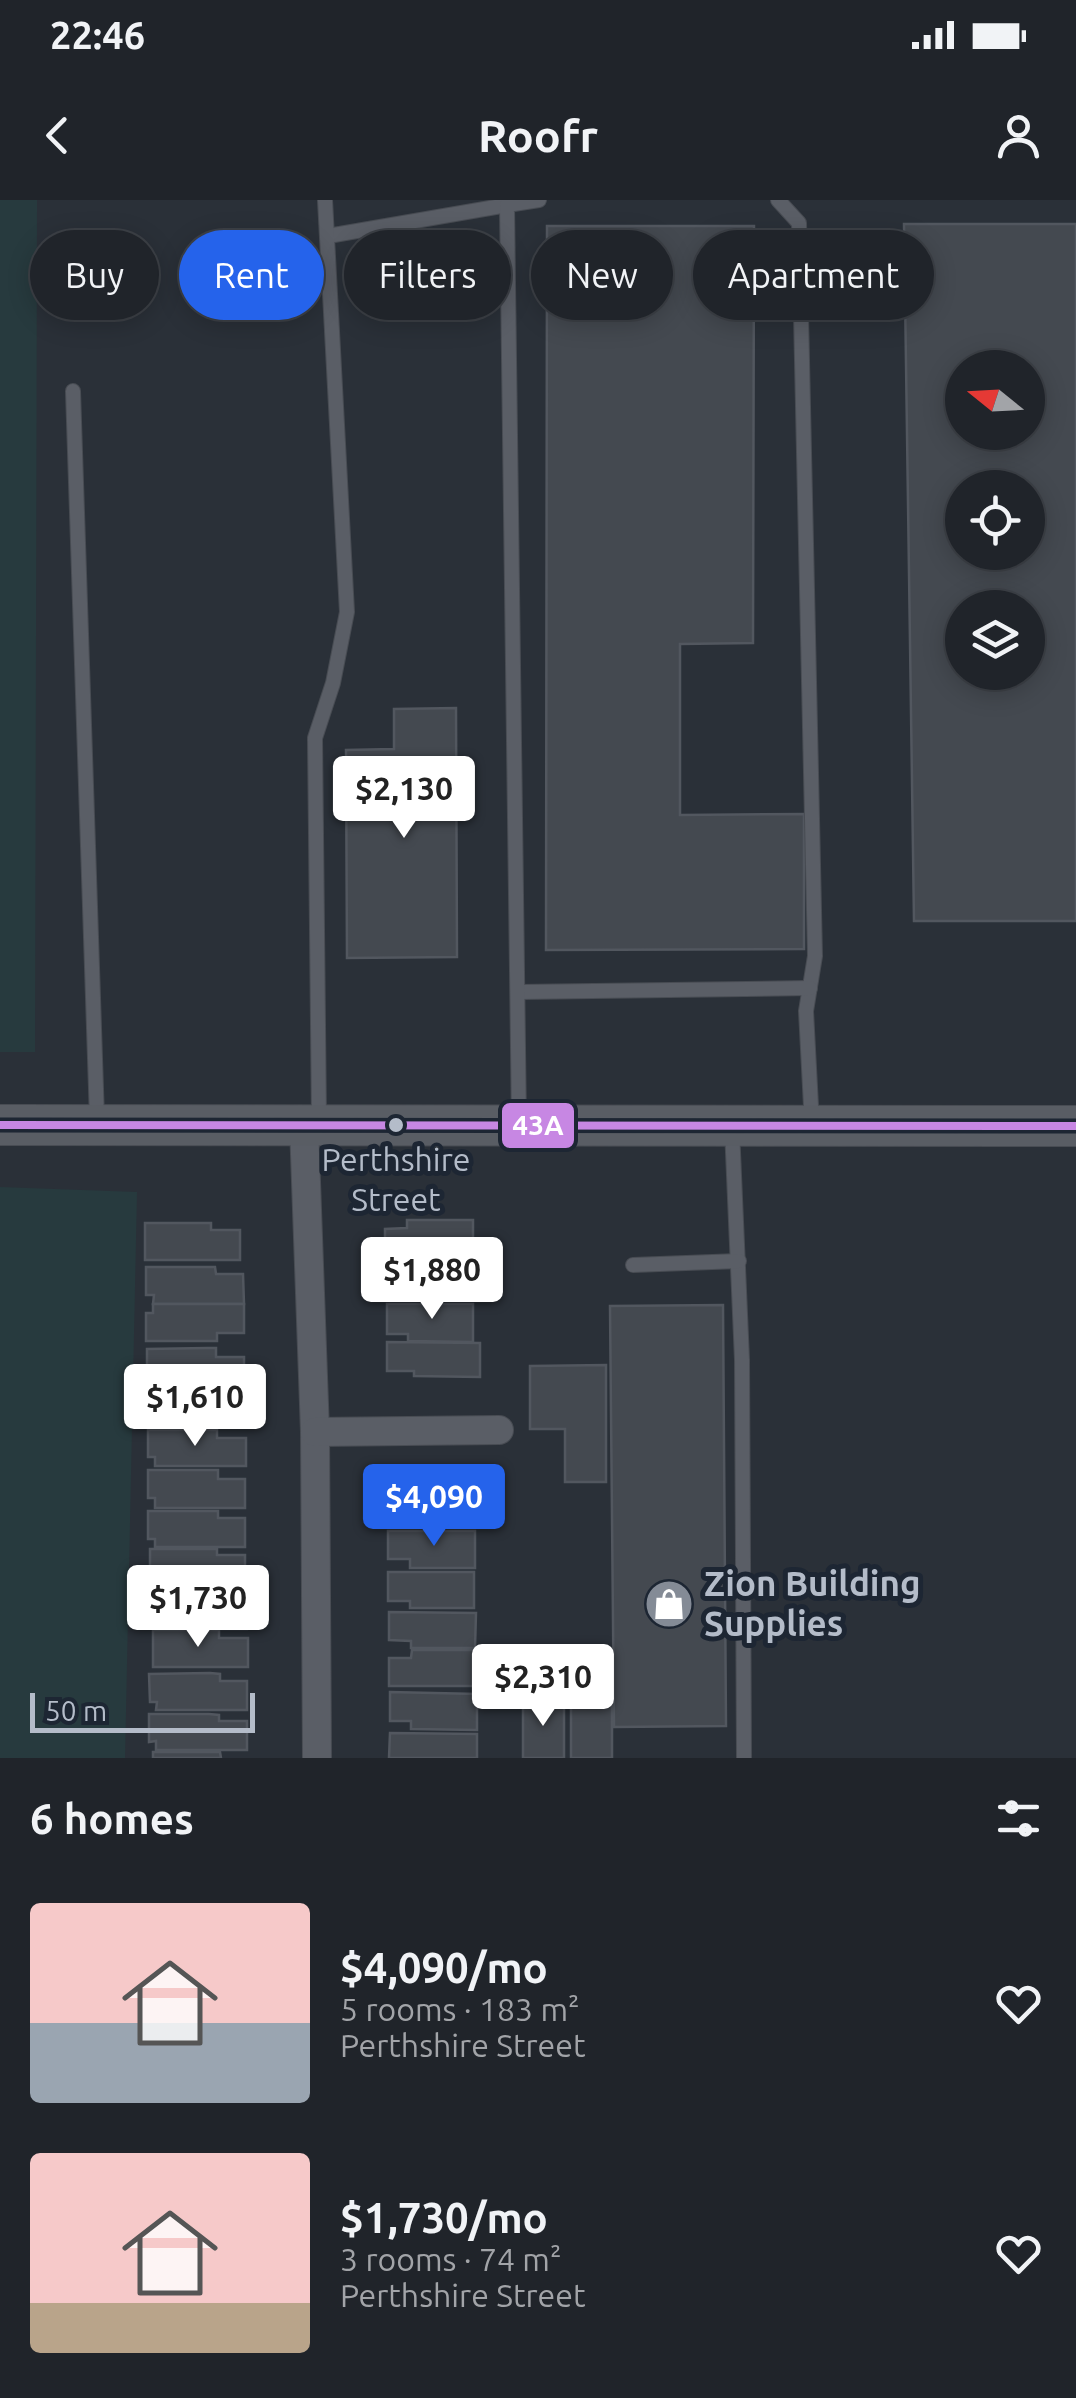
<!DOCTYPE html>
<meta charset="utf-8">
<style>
:root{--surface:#20242a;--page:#2d3036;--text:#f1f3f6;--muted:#a2a4a8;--line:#3d4147;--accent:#2563eb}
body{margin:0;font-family:Ubuntu,sans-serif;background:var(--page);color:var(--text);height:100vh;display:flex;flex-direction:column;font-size:38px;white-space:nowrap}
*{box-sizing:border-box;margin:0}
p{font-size:32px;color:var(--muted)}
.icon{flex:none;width:55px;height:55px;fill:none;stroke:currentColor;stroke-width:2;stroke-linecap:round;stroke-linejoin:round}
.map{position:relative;height:1558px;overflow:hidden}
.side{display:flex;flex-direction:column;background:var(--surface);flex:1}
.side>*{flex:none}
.top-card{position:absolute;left:30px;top:30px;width:1018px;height:90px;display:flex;gap:20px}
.needle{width:65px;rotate:288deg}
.tools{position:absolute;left:945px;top:150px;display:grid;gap:20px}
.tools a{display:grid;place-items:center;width:100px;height:100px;border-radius:50%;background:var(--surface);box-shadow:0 5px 25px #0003,0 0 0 2px var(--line);font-size:50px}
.scale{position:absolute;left:30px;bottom:25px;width:225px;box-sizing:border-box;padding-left:10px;border:5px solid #b4bcc9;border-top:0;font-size:28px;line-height:35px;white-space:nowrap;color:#b4bcc9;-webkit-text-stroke:8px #1d2633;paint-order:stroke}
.price{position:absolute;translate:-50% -85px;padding:0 22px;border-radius:10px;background:#fff;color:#222;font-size:32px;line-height:65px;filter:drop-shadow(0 2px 5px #0008)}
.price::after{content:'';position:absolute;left:50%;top:60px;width:30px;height:22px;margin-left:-15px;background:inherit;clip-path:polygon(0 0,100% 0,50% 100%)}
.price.on{background:var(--accent);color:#fff}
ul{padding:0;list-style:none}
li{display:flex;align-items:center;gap:30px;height:250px;padding:0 30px}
li span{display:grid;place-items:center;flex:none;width:280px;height:200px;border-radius:10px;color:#555}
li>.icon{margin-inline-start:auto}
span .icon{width:120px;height:120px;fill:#fffc;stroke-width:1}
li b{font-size:42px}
h2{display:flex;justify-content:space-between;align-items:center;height:120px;padding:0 30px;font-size:42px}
.chip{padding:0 35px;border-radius:45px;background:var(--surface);box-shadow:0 5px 25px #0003,0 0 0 2px var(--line);font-size:35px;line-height:90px}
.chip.on{background:var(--accent);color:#fff}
.status{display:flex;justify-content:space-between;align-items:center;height:70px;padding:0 50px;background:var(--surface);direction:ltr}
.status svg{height:28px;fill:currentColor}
header{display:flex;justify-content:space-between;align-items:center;height:130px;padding:0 30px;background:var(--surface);font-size:45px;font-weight:600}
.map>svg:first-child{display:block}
.green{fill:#273a3e}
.building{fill:#444950;stroke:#52575f;stroke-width:2.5;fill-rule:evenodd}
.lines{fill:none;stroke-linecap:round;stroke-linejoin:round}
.lane-casing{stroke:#484c53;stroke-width:16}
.street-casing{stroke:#484c53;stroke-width:30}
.secondary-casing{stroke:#484c53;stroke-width:42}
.lane{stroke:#5a5e66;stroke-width:14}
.street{stroke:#5a5e66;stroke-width:28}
.secondary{stroke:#595d64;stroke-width:40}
.bus-1-casing{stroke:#1d2633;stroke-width:15}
.bus-1{stroke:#c787e3;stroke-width:8}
.bus-dot{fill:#b4bcc9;stroke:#1d2633;stroke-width:4}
.labels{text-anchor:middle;stroke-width:10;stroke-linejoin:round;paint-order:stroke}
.bus-label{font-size:32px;fill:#b4bcc9;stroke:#1d2633}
.poi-label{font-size:35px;font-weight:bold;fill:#b4bcc9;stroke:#1d2633;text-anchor:start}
.line-badge{stroke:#1d2633;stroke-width:4}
.badge-label{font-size:28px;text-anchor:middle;font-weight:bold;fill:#fff}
</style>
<div class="status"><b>22:46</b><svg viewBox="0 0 49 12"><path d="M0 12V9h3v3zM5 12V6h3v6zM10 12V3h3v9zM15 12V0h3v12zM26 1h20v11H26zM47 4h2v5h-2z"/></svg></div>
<header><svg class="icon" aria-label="back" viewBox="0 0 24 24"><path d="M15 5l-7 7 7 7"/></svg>Roofr<svg class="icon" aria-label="person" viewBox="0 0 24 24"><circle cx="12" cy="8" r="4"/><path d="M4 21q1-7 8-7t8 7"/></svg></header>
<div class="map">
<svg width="1076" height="1558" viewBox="0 0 1076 1558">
<rect width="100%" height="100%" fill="#2a3038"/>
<g class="green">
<polygon points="0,0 37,0 35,852 0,852"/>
<polygon points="0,987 137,992 125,1558 0,1558"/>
</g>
<g class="building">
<path d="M 904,24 L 1076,24 L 1076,721 L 914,721 ZM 962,168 L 1028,168 L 1028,232 L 962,232 ZM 962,288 L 1028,288 L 1028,352 L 962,352 ZM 962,408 L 1028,408 L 1028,472 L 962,472 Z"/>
<polygon points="547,26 754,26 753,443 680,444 680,615 804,614 804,749 546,750"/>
<polygon points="456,508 457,757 347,758 346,550 394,549 394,509"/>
<polygon points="407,1020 473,1020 473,1056 385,1057 385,1029 407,1028"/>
<polygon points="145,1023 211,1023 211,1030 240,1030 240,1060 145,1060"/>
<polygon points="386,1064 472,1065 472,1100 408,1100 408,1092 386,1092"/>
<polygon points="146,1067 215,1067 216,1074 243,1074 244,1104 153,1104 154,1095 146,1095"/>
<polygon points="153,1104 244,1104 244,1133 217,1133 217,1141 146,1141 146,1113 153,1113"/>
<polygon points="387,1104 473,1104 473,1142 408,1141 408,1134 387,1134"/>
<polygon points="723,1105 726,1526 614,1527 610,1106"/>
<polygon points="387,1142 480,1143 480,1177 414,1176 414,1171 387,1171"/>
<polygon points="207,1148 216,1148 216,1157 244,1157 244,1185 154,1185 154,1175 147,1175 147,1149"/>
<polygon points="606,1165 606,1282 565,1282 565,1229 530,1229 530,1166"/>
<polygon points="149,1185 216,1185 215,1192 245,1192 245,1223 149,1223"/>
<polygon points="148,1230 217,1230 217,1238 246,1238 246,1266 155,1266 155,1257 148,1257"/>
<polygon points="148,1270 218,1270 218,1279 245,1279 245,1308 155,1308 155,1298 148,1298"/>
<polygon points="415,1292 490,1294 490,1312 482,1312 482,1327 388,1326 388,1298 415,1298"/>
<polygon points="148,1311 218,1311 218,1318 245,1318 245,1347 155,1347 155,1339 148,1339"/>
<polygon points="388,1331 475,1331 475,1368 410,1368 410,1359 388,1359"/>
<polygon points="150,1349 217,1349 217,1355 245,1355 245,1384 150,1384"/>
<polygon points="388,1372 474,1372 474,1408 410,1408 410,1401 388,1401"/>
<polygon points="149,1392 219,1392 219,1400 247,1400 247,1429 156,1429 156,1420 149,1420"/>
<polygon points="389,1412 476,1413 475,1448 411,1448 411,1441 389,1440"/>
<polygon points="153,1430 219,1430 219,1438 248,1438 248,1467 153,1467"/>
<polygon points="412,1450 476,1450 476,1486 389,1486 389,1458 411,1458"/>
<polygon points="210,1473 220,1474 220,1481 247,1481 247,1510 156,1510 157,1502 150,1502 149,1474"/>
<polygon points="390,1492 477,1494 477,1530 411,1529 411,1521 390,1521"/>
<polygon points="589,1495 612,1495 612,1558 571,1558 571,1502 589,1502"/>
<polygon points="545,1496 545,1503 564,1503 564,1558 523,1558 523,1497"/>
<polygon points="149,1514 209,1514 219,1515 219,1521 247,1521 247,1550 156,1550 156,1541 149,1542"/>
<polygon points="390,1533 477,1534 477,1558 389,1558"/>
<polygon points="153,1552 220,1552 221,1558 153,1558"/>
</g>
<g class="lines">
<g class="lane-casing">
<g id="lane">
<polyline points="778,0 799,23 815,756 806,811 812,925"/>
<polyline points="328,36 507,5"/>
<polyline points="73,191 97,919"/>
<polyline points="518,792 810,788"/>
<polyline points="319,920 315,538 333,483 347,412 325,0"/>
<polyline points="519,924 507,5 539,0"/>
<polyline points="732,929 742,1160 744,1558"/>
<polyline points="633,1065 739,1061"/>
</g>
</g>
<g class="street-casing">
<g id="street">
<polyline points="304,926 315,1232 317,1558"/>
<polyline points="315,1232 499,1230"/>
</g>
</g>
<g class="secondary-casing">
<polyline id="secondary" points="0,925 1076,926"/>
</g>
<use href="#lane" class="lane"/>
<use href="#street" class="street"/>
<use href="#secondary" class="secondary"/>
<g class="bus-1-casing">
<polyline id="bus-1" points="0,925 1076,926"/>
</g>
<use href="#bus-1" class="bus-1"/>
</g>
<defs>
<g id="shop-disc" transform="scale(2.5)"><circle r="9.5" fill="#848b96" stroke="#1d2633"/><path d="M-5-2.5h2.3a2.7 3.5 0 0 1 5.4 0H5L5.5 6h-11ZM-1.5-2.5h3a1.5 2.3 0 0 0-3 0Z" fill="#fff"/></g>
</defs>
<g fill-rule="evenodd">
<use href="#shop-disc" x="669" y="1404"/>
</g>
<circle class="bus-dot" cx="396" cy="925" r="9"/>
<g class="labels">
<g class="bus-label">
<text x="396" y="971">Perthshire<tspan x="396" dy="40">Street</tspan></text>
</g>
<g class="poi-label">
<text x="704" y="1396">Zion Building<tspan x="704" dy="40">Supplies</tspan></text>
</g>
</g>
<rect class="line-badge" x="500" y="901" width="76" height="49" rx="10" fill="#c787e3"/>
<g class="badge-label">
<text x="538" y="935">43A</text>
</g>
</svg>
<div class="tools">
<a><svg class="needle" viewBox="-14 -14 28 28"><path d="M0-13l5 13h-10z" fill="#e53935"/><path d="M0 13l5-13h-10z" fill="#a2a4a8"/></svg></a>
<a><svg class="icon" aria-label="locate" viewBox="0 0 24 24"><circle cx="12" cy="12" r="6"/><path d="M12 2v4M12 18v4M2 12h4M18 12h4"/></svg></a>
<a><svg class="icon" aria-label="layers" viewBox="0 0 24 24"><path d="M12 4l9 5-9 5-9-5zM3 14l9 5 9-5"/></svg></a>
</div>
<div class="scale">50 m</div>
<b class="price" style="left:404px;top:641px">$2,130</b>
<b class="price" style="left:432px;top:1122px">$1,880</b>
<b class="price" style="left:195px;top:1249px">$1,610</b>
<b class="price on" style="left:434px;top:1349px">$4,090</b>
<b class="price" style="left:198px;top:1450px">$1,730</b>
<b class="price" style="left:543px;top:1529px">$2,310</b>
<div class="top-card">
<a class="chip">Buy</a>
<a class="chip on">Rent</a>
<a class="chip">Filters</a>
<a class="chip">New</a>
<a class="chip">Apartment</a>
</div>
</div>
<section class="side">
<h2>6 homes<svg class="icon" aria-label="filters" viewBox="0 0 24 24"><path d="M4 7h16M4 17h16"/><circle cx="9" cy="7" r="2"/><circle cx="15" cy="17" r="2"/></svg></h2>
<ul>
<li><span style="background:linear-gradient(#f6c9c9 60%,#9aa5b1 0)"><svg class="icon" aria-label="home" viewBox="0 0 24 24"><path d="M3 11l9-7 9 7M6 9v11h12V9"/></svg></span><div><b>$4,090/mo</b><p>5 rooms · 183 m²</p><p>Perthshire Street</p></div><svg class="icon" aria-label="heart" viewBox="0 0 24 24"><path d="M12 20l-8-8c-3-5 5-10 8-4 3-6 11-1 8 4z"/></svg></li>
<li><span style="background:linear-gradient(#f6c9c9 75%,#b9a48a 0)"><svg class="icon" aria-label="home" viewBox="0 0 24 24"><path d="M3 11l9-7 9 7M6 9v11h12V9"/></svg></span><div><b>$1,730/mo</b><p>3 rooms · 74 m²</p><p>Perthshire Street</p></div><svg class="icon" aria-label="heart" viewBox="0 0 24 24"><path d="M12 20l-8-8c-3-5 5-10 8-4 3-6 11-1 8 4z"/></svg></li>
</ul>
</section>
